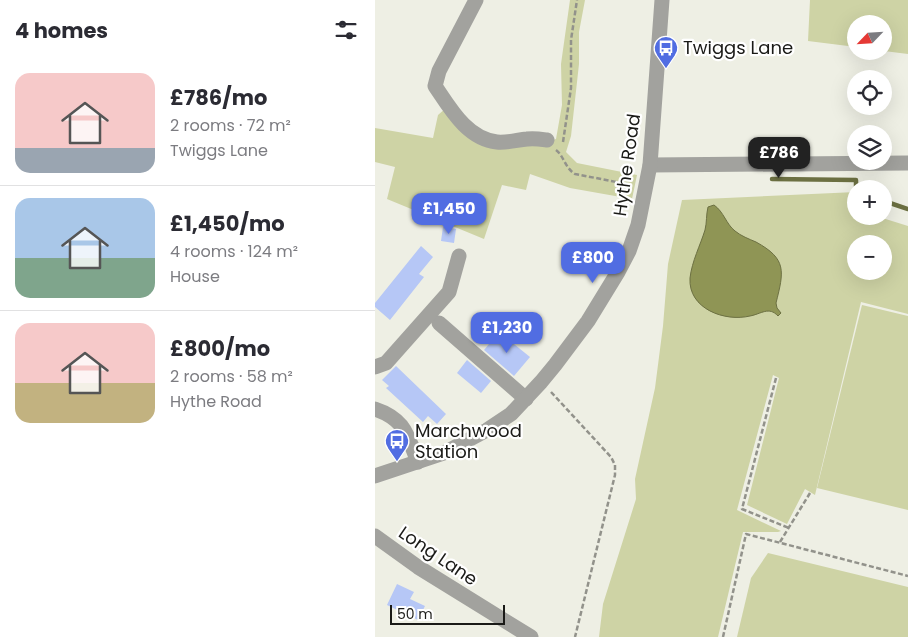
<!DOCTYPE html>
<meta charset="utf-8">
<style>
:root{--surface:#fff;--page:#f7f7f7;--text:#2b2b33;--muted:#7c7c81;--line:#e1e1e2;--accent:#516de2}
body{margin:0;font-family:Poppins,sans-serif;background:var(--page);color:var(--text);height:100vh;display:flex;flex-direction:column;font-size:19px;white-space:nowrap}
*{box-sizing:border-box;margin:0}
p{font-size:16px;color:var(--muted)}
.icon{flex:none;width:28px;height:28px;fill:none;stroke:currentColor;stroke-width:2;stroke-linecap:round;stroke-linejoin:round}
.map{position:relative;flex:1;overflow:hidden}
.drawer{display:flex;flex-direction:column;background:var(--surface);width:375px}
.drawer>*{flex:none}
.needle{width:32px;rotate:245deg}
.controls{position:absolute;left:472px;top:15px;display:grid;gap:10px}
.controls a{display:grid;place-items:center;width:45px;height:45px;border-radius:50%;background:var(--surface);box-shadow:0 5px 20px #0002;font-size:25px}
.scale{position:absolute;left:15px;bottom:12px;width:115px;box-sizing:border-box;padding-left:5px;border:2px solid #1a1a17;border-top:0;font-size:14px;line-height:18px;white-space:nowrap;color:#1a1a17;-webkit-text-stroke:4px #fff;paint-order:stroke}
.price{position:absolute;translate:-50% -42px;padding:0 11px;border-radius:10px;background:var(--accent);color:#fff;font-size:16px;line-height:32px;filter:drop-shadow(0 1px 2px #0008)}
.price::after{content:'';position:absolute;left:50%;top:30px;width:15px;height:11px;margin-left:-8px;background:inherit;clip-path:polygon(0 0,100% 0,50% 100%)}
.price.selected{background:#222;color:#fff}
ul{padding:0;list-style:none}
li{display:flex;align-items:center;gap:15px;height:125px;padding:0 15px}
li+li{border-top:1px solid var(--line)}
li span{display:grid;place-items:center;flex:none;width:140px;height:100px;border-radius:15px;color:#555}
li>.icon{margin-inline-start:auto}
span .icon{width:60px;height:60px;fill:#fffc;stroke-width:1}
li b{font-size:21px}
h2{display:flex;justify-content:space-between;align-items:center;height:60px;padding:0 15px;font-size:21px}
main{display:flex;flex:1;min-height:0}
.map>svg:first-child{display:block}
.green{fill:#ced3a5;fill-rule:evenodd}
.water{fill:#8f9555;stroke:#6c7042}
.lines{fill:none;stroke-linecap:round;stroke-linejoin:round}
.stream{stroke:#6c7042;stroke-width:4.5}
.building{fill:#b6c7f6}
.path{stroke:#92928b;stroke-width:2.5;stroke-dasharray:5 2.5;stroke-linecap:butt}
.minor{stroke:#a2a29e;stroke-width:15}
.labels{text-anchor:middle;stroke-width:4.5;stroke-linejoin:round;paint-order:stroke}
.poi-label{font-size:18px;fill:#1a1a17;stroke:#fff;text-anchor:start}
.street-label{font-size:18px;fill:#1a1a17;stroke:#fff}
</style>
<main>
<section class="drawer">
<h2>4 homes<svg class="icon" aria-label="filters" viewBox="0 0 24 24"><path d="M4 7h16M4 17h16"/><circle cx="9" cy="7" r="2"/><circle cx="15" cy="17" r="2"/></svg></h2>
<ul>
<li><span style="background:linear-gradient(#f6c9c9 75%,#9aa5b1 0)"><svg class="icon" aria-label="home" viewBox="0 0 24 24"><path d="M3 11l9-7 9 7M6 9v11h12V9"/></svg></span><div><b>£786/mo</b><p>2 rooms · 72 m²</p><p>Twiggs Lane</p></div></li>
<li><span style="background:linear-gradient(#a9c7e8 60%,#7fa58c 0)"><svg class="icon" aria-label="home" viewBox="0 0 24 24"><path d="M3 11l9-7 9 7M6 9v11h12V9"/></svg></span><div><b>£1,450/mo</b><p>4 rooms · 124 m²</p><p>House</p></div></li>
<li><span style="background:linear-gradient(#f6c9c9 60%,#c2b280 0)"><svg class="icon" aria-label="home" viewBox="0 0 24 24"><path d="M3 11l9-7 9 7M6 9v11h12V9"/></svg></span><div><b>£800/mo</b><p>2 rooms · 58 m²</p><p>Hythe Road</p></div></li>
</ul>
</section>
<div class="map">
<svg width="533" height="637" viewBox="0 0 533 637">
<rect width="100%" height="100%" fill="#eeefe4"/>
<g class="green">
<polygon points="195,0 210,0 204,32 204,64 196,136 191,152 202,163 262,175 257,199 195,188 155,174 151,190 127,185 109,239 12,199 20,167 0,162 0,128 58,138 63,115 71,108 85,124 155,146 181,139 187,105 186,64"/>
<polygon points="435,0 533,0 533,54 509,51 509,24 481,24 481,47 433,41"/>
<path d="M 481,192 L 481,216 L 501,216 L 533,226 L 533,314 L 486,302 L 440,495 L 430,489 L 412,524 L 372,505 L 404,378 L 398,375 L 362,510 L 406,531 L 403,532 L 368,532 L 343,637 L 224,637 L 228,604 L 261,499 L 260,479 L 280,388 L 288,326 L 293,264 L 307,200 ZM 481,244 L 509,244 L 509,271 L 481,271 Z"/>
<polygon points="487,305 533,316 533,510 442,488"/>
<polygon points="393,553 533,587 533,637 362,637 376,578"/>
</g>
<path class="water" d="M 339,205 C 349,212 351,224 360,231 C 366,236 374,239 381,242 C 412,259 409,271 401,303 L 402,308 L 406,313 L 403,316 C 394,306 386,314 375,316 C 350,322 313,309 315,278 C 317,261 325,246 330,230 C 332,222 331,215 333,207 Z"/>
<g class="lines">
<g class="stream">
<polyline points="397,179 481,180 481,193"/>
<polyline points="509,201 533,209"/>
</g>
</g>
<g class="building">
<polygon points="68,227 81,229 79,243 66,241"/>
<polygon points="46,246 58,257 44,274 49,277 15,320 0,307 0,303"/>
<polygon points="124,332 155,357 139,376 109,350"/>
<polygon points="92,360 116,381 106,393 82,373"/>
<polygon points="21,366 71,414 62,424 53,416 48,422 11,388 14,386 7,380"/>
<polygon points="22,584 39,592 35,599 50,606 43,620 12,605"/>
</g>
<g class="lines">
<g class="path">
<polyline points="188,142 196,88 196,40 202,0"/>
<path d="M 181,150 C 189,156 190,168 200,174 L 257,185"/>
<polyline points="401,378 367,509 414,528"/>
<polyline points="176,392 236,457 240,465 240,475 200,637"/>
<polyline points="405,542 435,493"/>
<polyline points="348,637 371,534 533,576"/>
</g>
<g class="minor">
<path d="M 101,0 L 64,71 L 60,86 C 75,108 92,139 122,142 C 132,143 142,140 152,139 C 159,138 165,139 172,140"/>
<polyline points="275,165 533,163"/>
<polyline points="64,323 151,399"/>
<polyline points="0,367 11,363 74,292 84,256"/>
<path d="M 0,409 C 30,419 32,435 43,462"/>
<polyline points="0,476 69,453 112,430 136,414 166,382 180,365 213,321 243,272 254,251 263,225 275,165 287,0"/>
<polyline points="0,536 43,567 156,637"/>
</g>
</g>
<defs>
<g id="bus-pin" transform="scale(1.25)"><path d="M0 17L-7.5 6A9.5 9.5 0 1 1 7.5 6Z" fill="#516de2" stroke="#fff"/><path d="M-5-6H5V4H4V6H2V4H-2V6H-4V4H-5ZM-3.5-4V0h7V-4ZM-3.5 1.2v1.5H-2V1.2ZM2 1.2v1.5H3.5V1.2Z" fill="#fff"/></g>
</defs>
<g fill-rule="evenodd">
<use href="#bus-pin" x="291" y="48"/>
<use href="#bus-pin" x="22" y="441"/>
</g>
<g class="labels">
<g class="poi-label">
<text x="308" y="54">Twiggs Lane</text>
<text x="40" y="437">Marchwood<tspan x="40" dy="21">Station</tspan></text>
</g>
<g class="street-label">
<text transform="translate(252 165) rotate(-82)" y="6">Hythe Road</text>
<text transform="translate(63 556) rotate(34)" y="6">Long Lane</text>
</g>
</g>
</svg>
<div class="controls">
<a><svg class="needle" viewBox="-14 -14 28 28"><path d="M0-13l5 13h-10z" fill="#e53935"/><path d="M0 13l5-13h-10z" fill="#7c7c81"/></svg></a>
<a><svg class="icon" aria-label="locate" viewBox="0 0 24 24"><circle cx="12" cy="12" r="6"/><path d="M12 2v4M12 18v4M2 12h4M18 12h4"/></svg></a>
<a><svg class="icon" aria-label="layers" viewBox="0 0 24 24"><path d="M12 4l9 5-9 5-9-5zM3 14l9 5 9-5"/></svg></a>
<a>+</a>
<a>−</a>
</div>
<div class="scale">50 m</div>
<b class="price selected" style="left:404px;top:179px">£786</b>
<b class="price" style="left:74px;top:235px">£1,450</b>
<b class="price" style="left:218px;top:284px">£800</b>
<b class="price" style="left:132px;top:354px">£1,230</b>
</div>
</main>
